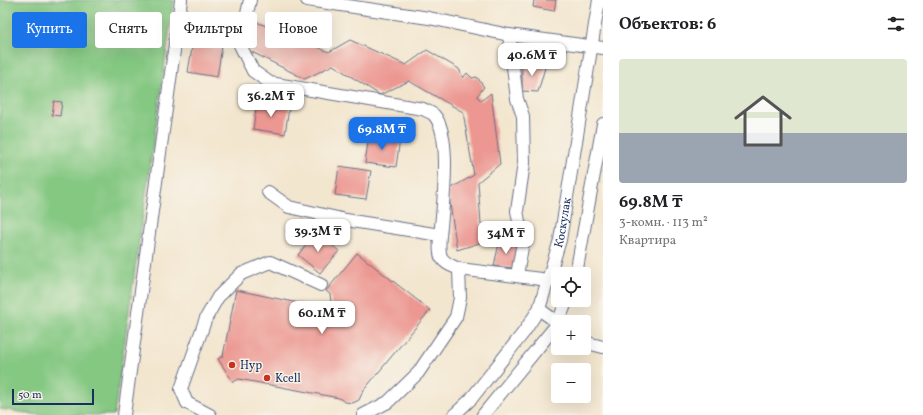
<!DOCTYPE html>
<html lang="ru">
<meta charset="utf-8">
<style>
:root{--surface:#fff;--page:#f2f2f2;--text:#202124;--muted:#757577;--line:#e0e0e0;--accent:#1a73e8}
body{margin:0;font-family:Vollkorn,serif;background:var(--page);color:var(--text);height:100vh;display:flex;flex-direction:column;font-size:15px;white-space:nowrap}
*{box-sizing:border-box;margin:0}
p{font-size:13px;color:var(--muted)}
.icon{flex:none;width:22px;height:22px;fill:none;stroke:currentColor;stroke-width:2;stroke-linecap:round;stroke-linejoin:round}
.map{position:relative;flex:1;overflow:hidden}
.panel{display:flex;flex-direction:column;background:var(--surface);width:320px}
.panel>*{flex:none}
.top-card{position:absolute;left:12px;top:12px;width:380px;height:36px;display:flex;gap:8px}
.controls{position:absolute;left:551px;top:267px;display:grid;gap:8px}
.controls a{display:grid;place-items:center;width:40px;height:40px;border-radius:4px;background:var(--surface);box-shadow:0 4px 16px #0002;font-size:20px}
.scale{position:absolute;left:12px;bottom:10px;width:82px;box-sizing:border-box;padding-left:4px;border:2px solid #1b2f5e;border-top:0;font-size:11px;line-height:14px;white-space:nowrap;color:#1b2f5e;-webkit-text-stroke:3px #f7f3e8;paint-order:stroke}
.price{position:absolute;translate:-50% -34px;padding:0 9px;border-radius:8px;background:#fff;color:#222;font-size:13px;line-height:26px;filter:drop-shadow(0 1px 2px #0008)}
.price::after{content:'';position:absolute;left:50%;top:24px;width:12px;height:9px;margin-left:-6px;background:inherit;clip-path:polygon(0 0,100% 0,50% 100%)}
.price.active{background:var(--accent);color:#fff}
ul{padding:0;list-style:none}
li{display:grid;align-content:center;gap:8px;height:212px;padding:0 16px}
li+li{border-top:1px solid var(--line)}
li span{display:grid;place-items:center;height:124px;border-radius:4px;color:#555}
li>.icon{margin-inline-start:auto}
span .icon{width:72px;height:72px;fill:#fffc;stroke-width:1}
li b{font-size:17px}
h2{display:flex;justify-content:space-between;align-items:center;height:48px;padding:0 16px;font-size:17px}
.pill{padding:0 14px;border-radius:4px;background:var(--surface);box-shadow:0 4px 16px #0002;font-size:14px;line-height:36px}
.pill.active{background:var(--accent);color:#fff}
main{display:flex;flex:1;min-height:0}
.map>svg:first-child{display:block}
.green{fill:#84c882;stroke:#507c70}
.building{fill:#ec9791}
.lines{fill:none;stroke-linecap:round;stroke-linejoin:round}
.minor-casing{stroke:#676f86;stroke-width:14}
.minor{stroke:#fff;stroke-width:12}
.poi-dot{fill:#c8321e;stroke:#f7f3e8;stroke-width:1.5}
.labels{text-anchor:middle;stroke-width:3;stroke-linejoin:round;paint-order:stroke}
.street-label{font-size:12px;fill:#1b2f5e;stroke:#f7f3e8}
.poi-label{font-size:12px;fill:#1b2f5e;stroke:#f7f3e8;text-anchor:start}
</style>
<main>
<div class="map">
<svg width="603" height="415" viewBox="0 0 603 415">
<rect width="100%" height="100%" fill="#f7f3e8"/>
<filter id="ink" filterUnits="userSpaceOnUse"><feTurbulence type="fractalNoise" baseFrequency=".025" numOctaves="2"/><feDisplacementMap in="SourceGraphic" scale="8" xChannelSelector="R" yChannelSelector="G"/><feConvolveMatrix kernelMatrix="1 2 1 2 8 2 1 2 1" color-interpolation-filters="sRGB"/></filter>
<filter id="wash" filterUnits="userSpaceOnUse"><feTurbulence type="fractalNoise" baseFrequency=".012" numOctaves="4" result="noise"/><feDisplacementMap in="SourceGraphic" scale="16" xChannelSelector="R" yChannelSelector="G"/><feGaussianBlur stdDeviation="0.9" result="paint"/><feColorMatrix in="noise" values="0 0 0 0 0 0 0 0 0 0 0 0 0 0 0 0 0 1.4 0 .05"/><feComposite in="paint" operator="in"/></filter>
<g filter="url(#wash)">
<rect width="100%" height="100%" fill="#f3e6cf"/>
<polygon class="green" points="0,0 174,0 114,415 39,415 0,409"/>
<g id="blocks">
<g class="building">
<polygon points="534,0 556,0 554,11 533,7"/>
<polygon points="254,21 329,52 350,40 406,65 427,50 459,69 463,78 467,73 472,78 477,77 484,87 477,96 481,101 491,93 500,164 478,182 481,224 486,241 457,250 448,190 474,175 463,112 409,81 380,95 333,65 305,79 246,49"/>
<polygon points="196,24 225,28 217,77 188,72"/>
<polygon points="522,63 546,64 538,92 522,91"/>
<polygon points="54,101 62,102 60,116 52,115"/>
<polygon points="257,103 289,108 285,134 253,129"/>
<polygon points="369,135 400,139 396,167 365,163"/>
<polygon points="339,166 371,171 366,199 335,195"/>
<polygon points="316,232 339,251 320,273 298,255"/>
<polygon points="499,243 518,244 513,268 494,266"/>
<polygon points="357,253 430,310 363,391 359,400 353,403 345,402 339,398 239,379 233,382 218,359 223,356 236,290 332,310 330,294 326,291"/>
</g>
</g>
</g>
<g filter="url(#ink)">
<use href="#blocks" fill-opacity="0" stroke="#676f86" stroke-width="1"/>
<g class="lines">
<g class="minor-casing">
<g id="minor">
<path d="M 250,0 L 240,45 L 253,71 L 270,83 L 423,109 C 427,111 432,113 434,115 C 452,135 443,202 441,227 C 440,235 438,250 441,257 C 445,264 452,266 459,269 L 549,280"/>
<polyline points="307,0 429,18 509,35 603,48"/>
<polyline points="509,35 517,99 523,116 524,163 517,211 523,242 517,275"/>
<polyline points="268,192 289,207 346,220 440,235"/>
<polyline points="576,274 603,124"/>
<polyline points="539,309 558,323"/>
<polyline points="558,322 567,300"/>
<polyline points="584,342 603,347"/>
<polyline points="124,415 181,0"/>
<polyline points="210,415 187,403 181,389 206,318 218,297 241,274 270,262 321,285"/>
<polyline points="363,415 388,402 418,373 456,317 460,298 459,269"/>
<path id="s1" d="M 454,415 L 471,399 L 524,332 L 539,309 L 560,240 L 599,0"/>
<polyline points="483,415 558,323"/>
</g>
</g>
<use href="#minor" class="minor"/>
</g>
</g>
<g class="poi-dot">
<circle cx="232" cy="365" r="4"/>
<circle cx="267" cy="378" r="4"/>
</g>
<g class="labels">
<g class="street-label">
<text dy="4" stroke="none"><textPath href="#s1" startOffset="226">Коскулак</textPath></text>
</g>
<g class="poi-label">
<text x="240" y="369">Нур</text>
<text x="275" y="382">Kcell</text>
</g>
</g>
</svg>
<div class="controls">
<a><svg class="icon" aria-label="locate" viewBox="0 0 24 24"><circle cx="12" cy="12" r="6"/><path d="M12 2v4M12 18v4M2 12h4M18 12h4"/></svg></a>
<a>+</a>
<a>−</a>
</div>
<div class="scale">50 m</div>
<b class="price" style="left:532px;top:77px">40.6M ₸</b>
<b class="price" style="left:271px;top:118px">36.2M ₸</b>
<b class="price active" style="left:382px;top:151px">69.8M ₸</b>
<b class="price" style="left:318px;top:253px">39.3M ₸</b>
<b class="price" style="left:506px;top:255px">34M ₸</b>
<b class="price" style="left:322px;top:335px">60.1M ₸</b>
<div class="top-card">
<a class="pill active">Купить</a>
<a class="pill">Снять</a>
<a class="pill">Фильтры</a>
<a class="pill">Новое</a>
</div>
</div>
<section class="panel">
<h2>Объектов: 6<svg class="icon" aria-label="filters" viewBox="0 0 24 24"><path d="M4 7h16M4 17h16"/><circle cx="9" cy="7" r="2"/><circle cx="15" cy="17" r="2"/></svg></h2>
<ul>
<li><span style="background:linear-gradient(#dfe7d0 60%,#9aa5b1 0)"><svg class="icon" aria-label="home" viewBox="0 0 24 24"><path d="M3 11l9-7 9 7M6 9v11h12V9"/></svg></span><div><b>69.8M ₸</b><p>3-комн. · 113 m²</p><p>Квартира</p></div></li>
</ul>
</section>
</main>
